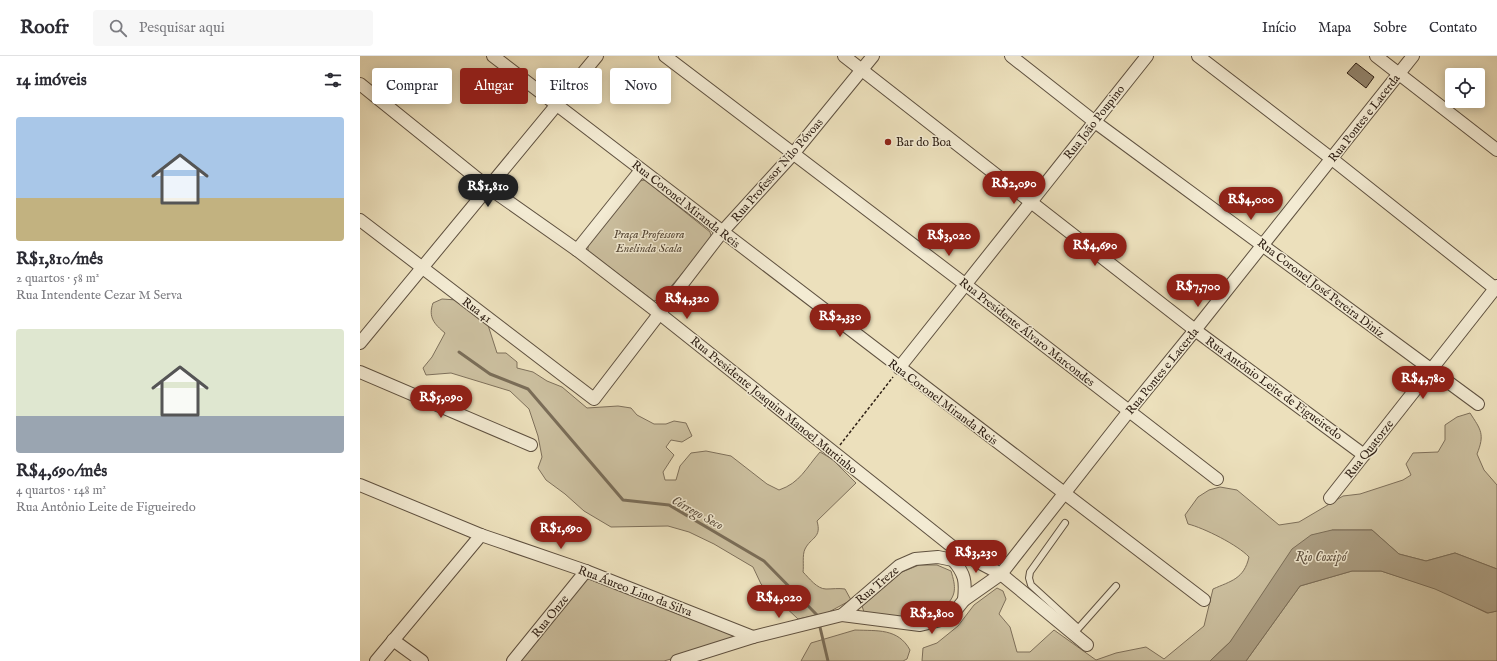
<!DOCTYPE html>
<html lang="pt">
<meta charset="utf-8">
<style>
:root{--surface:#fff;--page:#f7f7f7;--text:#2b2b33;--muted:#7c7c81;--line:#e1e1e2;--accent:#8f2418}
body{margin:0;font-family:"IM FELL English",serif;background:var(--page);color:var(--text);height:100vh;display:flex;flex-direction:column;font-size:15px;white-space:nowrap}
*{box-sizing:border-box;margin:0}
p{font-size:13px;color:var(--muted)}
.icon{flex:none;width:22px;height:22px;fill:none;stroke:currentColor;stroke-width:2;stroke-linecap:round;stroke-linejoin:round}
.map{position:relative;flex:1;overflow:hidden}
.sheet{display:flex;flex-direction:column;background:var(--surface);width:360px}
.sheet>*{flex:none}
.top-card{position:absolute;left:12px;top:12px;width:380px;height:36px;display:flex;gap:8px}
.controls{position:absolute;left:1085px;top:12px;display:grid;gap:8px}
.controls a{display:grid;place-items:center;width:40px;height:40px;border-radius:4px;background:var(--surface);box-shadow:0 2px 10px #0003;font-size:20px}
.price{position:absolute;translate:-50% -34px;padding:0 9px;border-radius:14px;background:var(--accent);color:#fff;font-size:13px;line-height:26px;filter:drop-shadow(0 1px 2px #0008)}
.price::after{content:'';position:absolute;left:50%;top:24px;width:12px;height:9px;margin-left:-6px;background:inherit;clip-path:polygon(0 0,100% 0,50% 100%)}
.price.current{background:#222;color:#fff}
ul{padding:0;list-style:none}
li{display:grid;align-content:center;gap:8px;height:212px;padding:0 16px}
li span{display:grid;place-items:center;height:124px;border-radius:4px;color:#555}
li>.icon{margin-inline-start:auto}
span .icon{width:72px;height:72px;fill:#fffc;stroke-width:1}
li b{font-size:17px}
h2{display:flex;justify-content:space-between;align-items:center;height:48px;padding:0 16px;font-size:17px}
.chip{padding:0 14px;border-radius:4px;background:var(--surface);box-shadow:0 2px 10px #0003;font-size:14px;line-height:36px}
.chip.current{background:var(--accent);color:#fff}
header{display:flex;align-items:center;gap:24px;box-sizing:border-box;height:56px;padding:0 20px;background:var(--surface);border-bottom:1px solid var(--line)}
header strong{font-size:19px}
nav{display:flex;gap:22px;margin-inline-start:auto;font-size:14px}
.search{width:280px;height:36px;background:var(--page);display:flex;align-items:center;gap:10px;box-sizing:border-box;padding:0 14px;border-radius:4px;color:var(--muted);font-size:15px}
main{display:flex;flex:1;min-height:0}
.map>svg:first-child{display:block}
.green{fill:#ccc0a0;stroke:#7e705b}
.water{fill:#ac9f84;stroke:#7a6d58}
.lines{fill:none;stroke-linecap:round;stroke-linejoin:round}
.stream{stroke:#7a6d58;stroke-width:3}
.building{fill:#92846c;stroke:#302116}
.lane-casing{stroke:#5f5140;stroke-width:8}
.street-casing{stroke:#5f5140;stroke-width:14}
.path{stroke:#302116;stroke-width:1.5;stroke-dasharray:3 2;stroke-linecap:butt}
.lane{stroke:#f3ebd3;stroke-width:6}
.street{stroke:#f3ebd3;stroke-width:12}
.poi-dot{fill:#8f2418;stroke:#f3ebd3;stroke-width:1.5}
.labels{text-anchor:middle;stroke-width:3;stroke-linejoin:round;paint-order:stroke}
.street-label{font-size:12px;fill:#302116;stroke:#f3ebd3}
.poi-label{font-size:12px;fill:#302116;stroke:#f3ebd3;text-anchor:start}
.park-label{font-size:12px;font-style:italic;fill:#574938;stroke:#f3ebd3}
.water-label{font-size:13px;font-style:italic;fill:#5b4d3c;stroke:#f3ebd3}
</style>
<header>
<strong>Roofr</strong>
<div class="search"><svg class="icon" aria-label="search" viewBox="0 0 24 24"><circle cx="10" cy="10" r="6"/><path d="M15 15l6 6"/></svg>Pesquisar aqui</div>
<nav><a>Início</a><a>Mapa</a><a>Sobre</a><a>Contato</a></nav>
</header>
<main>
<section class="sheet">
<h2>14 imóveis<svg class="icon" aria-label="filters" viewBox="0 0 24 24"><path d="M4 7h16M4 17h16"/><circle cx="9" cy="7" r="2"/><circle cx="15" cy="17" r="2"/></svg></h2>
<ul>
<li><span style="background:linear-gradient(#a9c7e8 65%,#c2b280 0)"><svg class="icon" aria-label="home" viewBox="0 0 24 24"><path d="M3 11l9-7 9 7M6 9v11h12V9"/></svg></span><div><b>R$1,810/mês</b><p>2 quartos · 58 m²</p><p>Rua Intendente Cezar M Serva</p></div></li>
<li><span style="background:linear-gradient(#dfe7d0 70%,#9aa5b1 0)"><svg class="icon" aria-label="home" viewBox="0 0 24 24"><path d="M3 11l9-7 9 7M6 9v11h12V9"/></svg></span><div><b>R$4,690/mês</b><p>4 quartos · 148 m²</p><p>Rua Antônio Leite de Figueiredo</p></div></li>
</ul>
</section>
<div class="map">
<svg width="1137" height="605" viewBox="0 0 1137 605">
<rect width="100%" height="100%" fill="#ece0bc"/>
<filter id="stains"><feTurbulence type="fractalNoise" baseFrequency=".005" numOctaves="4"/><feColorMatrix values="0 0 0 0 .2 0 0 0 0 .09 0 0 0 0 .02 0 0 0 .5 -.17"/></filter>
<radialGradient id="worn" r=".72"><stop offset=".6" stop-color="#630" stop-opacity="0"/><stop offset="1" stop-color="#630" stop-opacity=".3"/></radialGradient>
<g class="green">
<polygon points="285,124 350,176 352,183 300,243 294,245 228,195 228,190 279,125"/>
<path d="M 82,243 L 97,244 L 127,266 L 137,297 L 146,297 L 157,306 L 157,312 L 173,316 L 187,325 L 202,331 L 227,352 L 258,350 L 271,352 L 277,359 L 294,368 L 306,368 L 314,365 L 326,367 L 332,380 L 322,386 L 311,384 L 306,391 L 314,399 L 303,416 L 305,424 L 316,424 L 320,410 L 331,397 L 346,395 L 371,400 L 407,428 L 419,434 C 440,427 446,412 460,396 L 472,403 L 496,427 L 457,465 C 462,482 451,481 445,493 C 442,499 444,510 443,516 C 449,522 457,533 466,533 C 473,533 478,532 485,533 L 491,544 L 467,557 L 438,563 L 401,528 L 393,511 L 354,488 L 329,476 L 308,470 L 251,471 L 224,455 L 205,438 L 186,424 L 178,412 L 182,401 L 178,380 L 169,353 L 150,335 L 91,317 L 66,319 L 63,312 L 72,301 L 85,277 C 74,268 68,261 73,247 Z"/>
<path d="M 1110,357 C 1121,374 1125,378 1117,398 L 1124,414 L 1137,429 L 1137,513 L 1095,497 L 1066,505 L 1039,498 L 1012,474 L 972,474 L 870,586 L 850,605 L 562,605 L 563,592 L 577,587 L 598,570 L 614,549 L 637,532 L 643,535 L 646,543 L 639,558 L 650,571 L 657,596 L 670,596 L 694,574 L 736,604 L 756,597 L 786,591 L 804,603 L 844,570 L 853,533 C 871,525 884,523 889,501 C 878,489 844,472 828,468 L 825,459 L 838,441 L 849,434 L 860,431 L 877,434 L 919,469 L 939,466 L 983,440 L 1000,438 L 1043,424 L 1051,419 L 1046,408 L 1053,397 L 1078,396 L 1085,384 L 1085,369 L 1097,361 Z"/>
<path d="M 559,509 L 577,509 L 591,515 C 596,531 597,540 584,551 C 561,570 531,560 504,556 L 502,550 L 542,516 Z"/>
<polygon points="992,515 1021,515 1075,532 1127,557 1137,555 1137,605 886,605 940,530"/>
<polygon points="226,522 375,578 380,583 304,605 160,605"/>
<path d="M 495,574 C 517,575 538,572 550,594 L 547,603 L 543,605 L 441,605 L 451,587 Z"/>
</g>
<polygon class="water" points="972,474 1012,474 1039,498 1066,505 1095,497 1137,513 1137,555 1128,557 1075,533 1021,515 992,515 940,530 886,605 850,605 870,586 932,493 951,479"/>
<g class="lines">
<g class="stream">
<polyline points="99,296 130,318 168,333 263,444 309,449 404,505 457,559 458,561"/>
<polyline points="459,567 468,605"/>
</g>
</g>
<polygon class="building" points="996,7 1014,21 1006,32 987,17"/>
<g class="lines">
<g class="lane-casing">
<g id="lane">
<polyline points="705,467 670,516 669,522 671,529 718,572"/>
<polyline points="716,575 756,530"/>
</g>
</g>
<g class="street-casing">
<g id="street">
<polyline points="133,0 844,544"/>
<polyline points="305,0 606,229 857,423"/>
<polyline points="484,0 835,274 1004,399"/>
<polyline points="651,0 735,66 1118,348"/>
<polyline points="838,0 972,103 1137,234"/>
<polyline points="1016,0 1137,94"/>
<polyline points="0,28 129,132 217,194 300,258 599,496 641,518 727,589"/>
<polyline points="0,164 234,343 362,176 433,98 513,0"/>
<polyline points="217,194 281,114"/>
<polyline points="0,287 237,0"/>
<polyline points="539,312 787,0"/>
<polyline points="0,316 171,389"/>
<polyline points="0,429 121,479 226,515 393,581"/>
<polyline points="970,442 1137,230"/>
<path d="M 593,504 C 605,518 606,525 604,544"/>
<polyline points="482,559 560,569 581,564 596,554 604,544 641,518 769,355 835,274 1053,0"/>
<polyline points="33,584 62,605"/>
<polyline points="16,605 121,479"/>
<polyline points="153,605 226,515"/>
<polyline points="317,605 393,581 482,559 539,510 555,503 578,501 593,504"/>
</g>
</g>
<polyline class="path" points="480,389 533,321"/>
<use href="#lane" class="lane"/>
<use href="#street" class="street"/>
</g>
<circle class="poi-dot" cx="528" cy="86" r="4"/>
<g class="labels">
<g class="street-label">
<text transform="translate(1004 62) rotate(-52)" y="4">Rua Pontes e Lacerda</text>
<text transform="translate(734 66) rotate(-52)" y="4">Rua João Poupino</text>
<text transform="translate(417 114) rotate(-49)" y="4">Rua Professor Nilo Póvoas</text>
<text transform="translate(326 148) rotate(38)" y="4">Rua Coronel Miranda Reis</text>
<text transform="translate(961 232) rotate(37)" y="4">Rua Coronel José Pereira Diniz</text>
<text transform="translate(117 254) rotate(37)" y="4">Rua 41</text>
<text transform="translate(667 276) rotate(38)" y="4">Rua Presidente Álvaro Marcondes</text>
<text transform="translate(802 315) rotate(-51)" y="4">Rua Pontes e Lacerda</text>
<text transform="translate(914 332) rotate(36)" y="4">Rua Antônio Leite de Figueiredo</text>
<text transform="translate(583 346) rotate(37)" y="4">Rua Coronel Miranda Reis</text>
<text transform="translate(414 349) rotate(39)" y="4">Rua Presidente Joaquim Manoel Murtinho</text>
<text transform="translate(1009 393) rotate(-52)" y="4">Rua Quatorze</text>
<text transform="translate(517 529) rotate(-40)" y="4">Rua Treze</text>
<text transform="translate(275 535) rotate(21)" y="4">Rua Áureo Lino da Silva</text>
<text transform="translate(190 560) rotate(-51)" y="4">Rua Onze</text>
</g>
<g class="poi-label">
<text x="536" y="90">Bar do Boa</text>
</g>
<g class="park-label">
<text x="289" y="182">Praça Professora<tspan x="289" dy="14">Enelinda Scala</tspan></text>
</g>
<g class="water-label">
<text transform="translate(338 456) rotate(29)" y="5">Córrego Seco</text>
<text x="961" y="505">Rio Coxipó</text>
</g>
</g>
<rect width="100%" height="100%" filter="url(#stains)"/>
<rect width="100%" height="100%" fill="url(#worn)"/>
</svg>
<div class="controls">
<a><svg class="icon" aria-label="locate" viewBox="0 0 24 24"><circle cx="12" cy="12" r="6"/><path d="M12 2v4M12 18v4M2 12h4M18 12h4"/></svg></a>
</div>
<b class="price" style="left:654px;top:149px">R$2,090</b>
<b class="price current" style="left:128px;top:152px">R$1,810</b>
<b class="price" style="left:891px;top:165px">R$4,000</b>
<b class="price" style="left:589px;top:201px">R$3,020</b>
<b class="price" style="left:735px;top:211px">R$4,690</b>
<b class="price" style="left:838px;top:252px">R$7,700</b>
<b class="price" style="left:327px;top:264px">R$4,320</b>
<b class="price" style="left:480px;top:282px">R$2,330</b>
<b class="price" style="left:1063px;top:344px">R$4,780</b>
<b class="price" style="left:81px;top:363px">R$5,090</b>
<b class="price" style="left:201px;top:494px">R$1,690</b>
<b class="price" style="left:616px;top:518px">R$3,230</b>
<b class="price" style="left:419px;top:563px">R$4,020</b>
<b class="price" style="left:572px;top:579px">R$2,800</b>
<div class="top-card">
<a class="chip">Comprar</a>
<a class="chip current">Alugar</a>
<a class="chip">Filtros</a>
<a class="chip">Novo</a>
</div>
</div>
</main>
